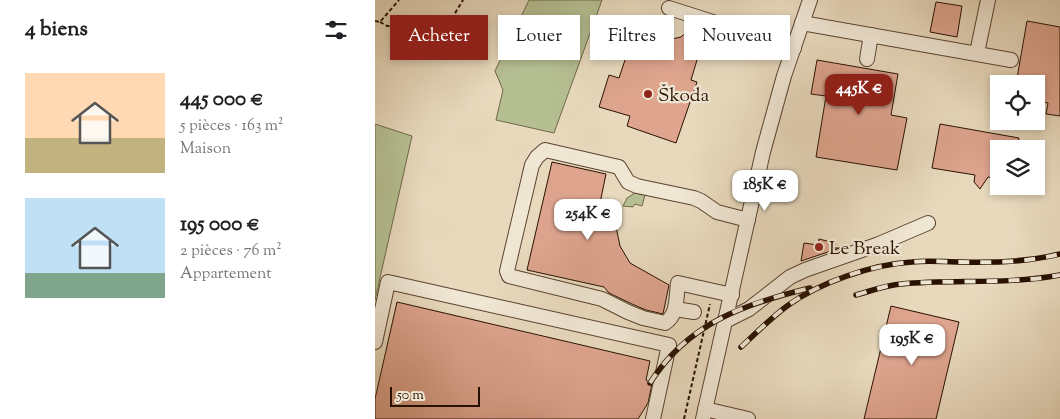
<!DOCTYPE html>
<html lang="fr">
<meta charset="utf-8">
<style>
:root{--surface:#fff;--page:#f2f2f2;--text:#202124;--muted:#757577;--accent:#8f2418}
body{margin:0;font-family:"Sorts Mill Goudy",serif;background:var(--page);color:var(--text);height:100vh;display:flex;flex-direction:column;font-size:19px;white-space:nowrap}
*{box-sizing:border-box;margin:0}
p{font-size:16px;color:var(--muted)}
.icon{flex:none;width:28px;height:28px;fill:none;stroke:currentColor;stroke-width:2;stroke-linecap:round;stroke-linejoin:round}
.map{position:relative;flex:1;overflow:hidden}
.drawer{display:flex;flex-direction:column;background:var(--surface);width:375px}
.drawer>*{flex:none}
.hud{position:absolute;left:15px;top:15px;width:475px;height:45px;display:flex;gap:10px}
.controls{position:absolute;left:615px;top:75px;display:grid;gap:10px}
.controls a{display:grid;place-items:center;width:55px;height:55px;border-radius:0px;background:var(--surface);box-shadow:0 2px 8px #0003;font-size:25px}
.scale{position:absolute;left:15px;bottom:12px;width:90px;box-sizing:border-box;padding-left:5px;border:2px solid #291100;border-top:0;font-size:14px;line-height:18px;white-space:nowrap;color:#291100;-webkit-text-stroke:4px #f0e6d4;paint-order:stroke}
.price{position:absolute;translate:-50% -42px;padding:0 11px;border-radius:10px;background:#fff;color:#222;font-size:16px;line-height:32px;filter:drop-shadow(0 1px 2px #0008)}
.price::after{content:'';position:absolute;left:50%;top:30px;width:15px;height:11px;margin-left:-8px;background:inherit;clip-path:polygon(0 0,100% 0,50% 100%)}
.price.current{background:var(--accent);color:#fff}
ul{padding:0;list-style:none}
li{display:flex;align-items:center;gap:15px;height:125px;padding:0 25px}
li span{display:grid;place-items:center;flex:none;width:140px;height:100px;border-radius:0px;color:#555}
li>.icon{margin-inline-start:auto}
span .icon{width:60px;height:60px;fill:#fffc;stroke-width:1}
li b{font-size:21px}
h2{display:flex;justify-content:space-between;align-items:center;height:60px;padding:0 25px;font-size:21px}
.pill{padding:0 18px;border-radius:0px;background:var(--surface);box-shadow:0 2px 8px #0003;font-size:18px;line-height:45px}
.pill.current{background:var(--accent);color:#fff}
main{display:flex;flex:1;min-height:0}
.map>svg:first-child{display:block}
.green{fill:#b5bf92;stroke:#6f6849}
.building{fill:#dea48e;stroke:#291100}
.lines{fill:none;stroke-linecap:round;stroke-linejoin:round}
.minor-casing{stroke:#59432f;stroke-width:16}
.path{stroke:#291100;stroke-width:2;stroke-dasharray:4 2.5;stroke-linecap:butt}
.minor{stroke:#f0e6d4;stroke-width:14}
.rail-casing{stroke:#291100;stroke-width:5.5}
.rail{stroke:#f0e6d4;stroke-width:4;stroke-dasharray:11;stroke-linecap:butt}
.poi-dot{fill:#8f2418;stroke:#f0e6d4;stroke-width:2}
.labels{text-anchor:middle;stroke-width:4.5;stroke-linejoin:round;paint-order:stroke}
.poi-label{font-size:19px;fill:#291100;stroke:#f0e6d4;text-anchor:start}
</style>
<main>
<section class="drawer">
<h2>4 biens<svg class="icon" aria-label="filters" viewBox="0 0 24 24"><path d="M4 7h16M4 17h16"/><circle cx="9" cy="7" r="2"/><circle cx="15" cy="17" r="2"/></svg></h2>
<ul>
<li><span style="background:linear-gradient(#ffd9b3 65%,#c2b280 0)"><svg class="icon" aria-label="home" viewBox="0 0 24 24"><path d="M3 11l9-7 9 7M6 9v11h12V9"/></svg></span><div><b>445 000 €</b><p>5 pièces · 163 m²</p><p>Maison</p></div></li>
<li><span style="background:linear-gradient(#bfe0f5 75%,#7fa58c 0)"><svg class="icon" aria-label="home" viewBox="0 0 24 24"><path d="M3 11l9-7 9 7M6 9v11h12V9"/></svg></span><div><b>195 000 €</b><p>2 pièces · 76 m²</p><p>Appartement</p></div></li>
</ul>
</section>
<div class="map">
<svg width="685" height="419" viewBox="0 0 685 419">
<rect width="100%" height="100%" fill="#e8d9bd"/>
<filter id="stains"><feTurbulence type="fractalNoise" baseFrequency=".004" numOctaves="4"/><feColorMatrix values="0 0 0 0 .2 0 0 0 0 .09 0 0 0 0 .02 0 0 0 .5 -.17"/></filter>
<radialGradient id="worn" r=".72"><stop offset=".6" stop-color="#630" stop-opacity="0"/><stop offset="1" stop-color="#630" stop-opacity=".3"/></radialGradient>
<g class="green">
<polygon points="154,0 227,0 179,133 121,120 128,90 120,71"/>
<polygon points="0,124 37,136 0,300"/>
<polygon points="260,193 270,195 267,206 260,204 258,207 248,206 252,198"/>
</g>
<g class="building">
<polygon points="561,2 587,6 582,37 555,32"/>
<polygon points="652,21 685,27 685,116 671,114 673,103 661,101 661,84 641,84"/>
<polygon points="319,26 338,32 332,52 325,50 316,80 322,82 301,143 252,126 255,116 224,107 234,75 244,78 260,30 297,39 306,37"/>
<polygon points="442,60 523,74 516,115 532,118 522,170 441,157 451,96 436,94"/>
<polygon points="565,124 644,138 642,149 624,149 624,179 613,177 605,189 599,182 600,175 557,168"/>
<polygon points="177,162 231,174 224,208 238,212 245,246 255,263 294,285 288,314 271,310 257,304 234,293 229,287 152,270"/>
<polygon points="444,239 460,243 459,248 465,248 426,261 429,243 443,245"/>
<polygon points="22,302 275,361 271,380 277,384 273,403 263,419 0,419 0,399"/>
<polygon points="516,306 584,322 561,419 489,419"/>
</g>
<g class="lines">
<g class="minor-casing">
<g id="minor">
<polyline points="294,8 419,48"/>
<polyline points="427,23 636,60"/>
<polyline points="602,53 613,0"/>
<polyline points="492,59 496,35"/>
<path d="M 357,295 L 303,283 C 301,297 303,315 290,323 L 268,318 L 253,312 L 227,299 L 134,276 L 132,271 L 157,165 L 162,157 L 170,150 L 244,167 L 253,182 L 262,186 L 319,198 L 326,201 L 342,212 L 373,220"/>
<polyline points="300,309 319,312"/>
<polyline points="350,321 374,309 415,277 430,270 504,244 553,223"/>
<polyline points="0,342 13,282 294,345 278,419"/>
<polyline points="330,409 373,419"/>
<polyline points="328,419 388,152 409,76 435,0"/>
</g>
</g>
<g class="path">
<polyline points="0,21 5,22 24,0"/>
<polyline points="5,22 12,26 71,28 88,0"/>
<polyline points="309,419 335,304"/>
</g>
<use href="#minor" class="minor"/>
<g class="rail-casing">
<g id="rail">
<path d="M 481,295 C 496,291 511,285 526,284 C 579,279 632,285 685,275"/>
<path d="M 366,347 C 381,333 396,318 412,306 C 443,283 498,264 537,262 C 553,260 570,262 586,262 C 619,263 653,262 685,254"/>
<path d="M 275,383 C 313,323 369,304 435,288"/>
</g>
</g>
<use href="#rail" class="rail"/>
</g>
<g class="poi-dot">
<circle cx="273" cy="94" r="5"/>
<circle cx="444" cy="247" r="5"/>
</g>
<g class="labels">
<g class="poi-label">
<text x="283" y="101">Škoda</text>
<text x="454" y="254">Le Break</text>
</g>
</g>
<rect width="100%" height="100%" filter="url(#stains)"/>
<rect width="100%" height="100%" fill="url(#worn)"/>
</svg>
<div class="controls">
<a><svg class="icon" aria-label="locate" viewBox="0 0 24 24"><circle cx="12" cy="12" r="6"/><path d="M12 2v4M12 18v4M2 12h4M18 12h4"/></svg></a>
<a><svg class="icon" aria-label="layers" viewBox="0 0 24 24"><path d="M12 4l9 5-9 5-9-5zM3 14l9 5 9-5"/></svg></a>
</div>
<div class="scale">50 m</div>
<b class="price current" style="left:484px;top:116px">445K €</b>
<b class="price" style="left:390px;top:212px">185K €</b>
<b class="price" style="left:213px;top:241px">254K €</b>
<b class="price" style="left:537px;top:366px">195K €</b>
<div class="hud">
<a class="pill current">Acheter</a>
<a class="pill">Louer</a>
<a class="pill">Filtres</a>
<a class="pill">Nouveau</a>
</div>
</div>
</main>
